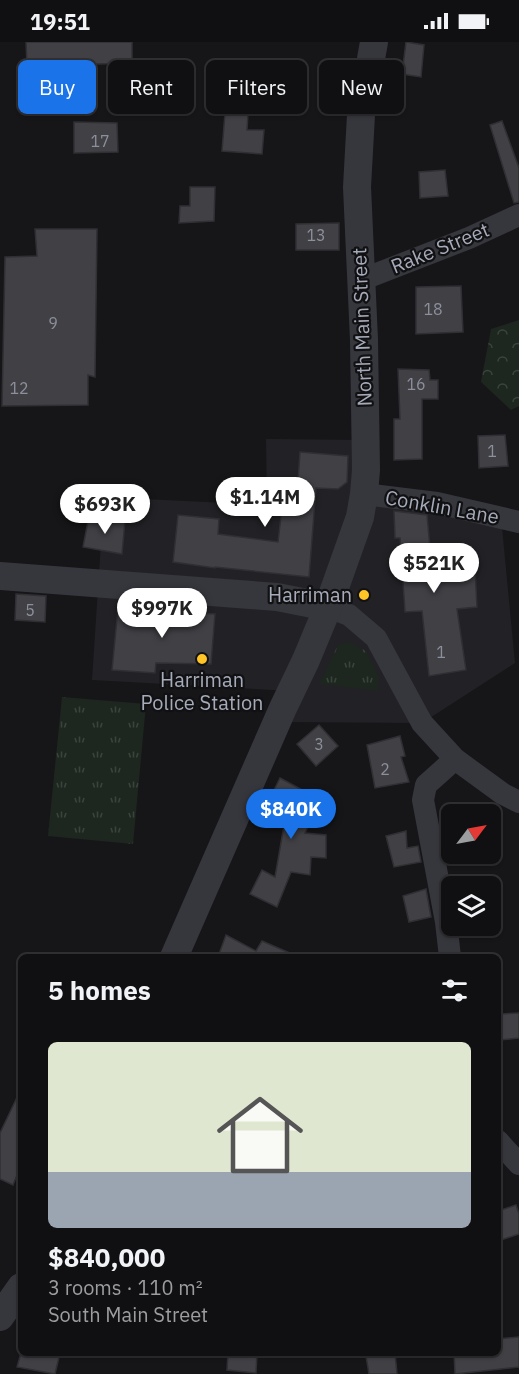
<!DOCTYPE html>
<meta charset="utf-8">
<style>
:root{--surface:#101012;--page:#1e1e20;--text:#f1f3f6;--muted:#9c9d9f;--line:#303032;--accent:#1a73e8}
body{margin:0;font-family:"IBM Plex Sans",sans-serif;background:var(--page);color:var(--text);height:100vh;display:flex;flex-direction:column;font-size:22px;white-space:nowrap}
*{box-sizing:border-box;margin:0}
p{font-size:20px;color:var(--muted)}
.icon{flex:none;width:33px;height:33px;fill:none;stroke:currentColor;stroke-width:2;stroke-linecap:round;stroke-linejoin:round}
.map{position:relative;flex:1;overflow:hidden}
.sheet{position:absolute;left:18px;top:912px;width:483px;height:402px;display:flex;flex-direction:column;background:var(--surface);border-radius:9px;box-shadow:0 2px 4px #0004,0 0 0 2px var(--line)}
.sheet>*{flex:none}
.banner{position:absolute;left:18px;top:18px;width:483px;height:54px;display:flex;gap:12px}
.needle{width:39px;rotate:58deg}
.fabs{position:absolute;left:441px;top:762px;display:grid;gap:12px}
.fabs a{display:grid;place-items:center;width:60px;height:60px;border-radius:9px;background:var(--surface);box-shadow:0 2px 4px #0004,0 0 0 2px var(--line);font-size:30px}
.price{position:absolute;translate:-50% -51px;padding:0 14px;border-radius:21px;background:#fff;color:#222;font-size:20px;line-height:39px;filter:drop-shadow(0 2px 3px #0008)}
.price::after{content:'';position:absolute;left:50%;top:36px;width:18px;height:14px;margin-left:-9px;background:inherit;clip-path:polygon(0 0,100% 0,50% 100%)}
.price.on{background:var(--accent);color:#fff}
ul{padding:0;list-style:none}
li{display:grid;align-content:center;gap:12px;height:318px;padding:0 30px}
li span{display:grid;place-items:center;height:186px;border-radius:9px;color:#555}
li>.icon{margin-inline-start:auto}
span .icon{width:108px;height:108px;fill:#fffc;stroke-width:1}
li b{font-size:26px}
h2{display:flex;justify-content:space-between;align-items:center;height:72px;padding:0 30px;font-size:26px}
.pill{padding:0 21px;border-radius:9px;background:var(--surface);box-shadow:0 2px 4px #0004,0 0 0 2px var(--line);font-size:21px;line-height:54px}
.pill.on{background:var(--accent);color:#fff}
.status{display:flex;justify-content:space-between;align-items:center;height:42px;padding:0 30px;background:var(--surface);direction:ltr}
.status svg{height:16px;fill:currentColor}
.map>svg:first-child{display:block}
.built{fill:#222125}
.forest{fill:url(#forest-crowns)}
.park{fill:url(#park-tufts)}
.building{fill:#404045;stroke:#302f34;stroke-width:1.5}
.lines{fill:none;stroke-linecap:round;stroke-linejoin:round}
.minor{stroke:#36373d;stroke-width:22}
.tertiary{stroke:#36373d;stroke-width:28}
.poi-dot{fill:#ffc426;stroke:#111113;stroke-width:2}
.labels{text-anchor:middle;stroke-width:4.5;stroke-linejoin:round;paint-order:stroke}
.number-label{font-size:16px;fill:#8c909c}
.street-label{font-size:20px;fill:#a6abb9;stroke:#111113}
.poi-label{font-size:20px;fill:#a6abb9;stroke:#111113;text-anchor:end}
</style>
<div class="status"><b>19:51</b><svg viewBox="0 0 49 12"><path d="M0 12V9h3v3zM5 12V6h3v6zM10 12V3h3v9zM15 12V0h3v12zM26 1h20v11H26zM47 4h2v5h-2z"/></svg></div>
<div class="map">
<svg width="519" height="1332" viewBox="0 0 519 1332">
<defs>
<pattern id="forest-crowns" width="20" height="18" patternUnits="userSpaceOnUse" patternTransform="scale(1.5)"><rect width="20" height="18" fill="#1d261f"/><path d="M2 6a3 3 0 1 1 6 0M12 15a3 3 0 1 1 6 0" fill="none" stroke="#3b433d"/></pattern>
<pattern id="park-tufts" width="24" height="20" patternUnits="userSpaceOnUse" patternTransform="scale(1.5)"><rect width="24" height="20" fill="#1d261f"/><path d="M3 7l-1-3M5 7V3M7 7l1-3M15 17l-1-3M17 17v-4M19 17l1-3" fill="none" stroke="#3b433d"/></pattern>
</defs>
<rect width="100%" height="100%" fill="#161618"/>
<polygon class="built" points="266,397 365,398 365,452 501,475 515,621 422,681 276,680 290,649 92,638 104,455 267,463"/>
<polygon class="forest" points="519,278 519,364 511,368 481,340 491,287"/>
<g class="park">
<polygon points="349,600 366,609 379,635 377,649 319,642 338,603"/>
<polygon points="62,655 146,662 133,802 48,794"/>
</g>
<g class="building">
<polygon points="26,0 132,0 132,21 27,24"/>
<polygon points="406,0 424,3 421,35 402,32"/>
<polygon points="225,71 248,71 247,88 264,88 262,112 222,109"/>
<polygon points="502,79 519,126 519,160 514,161 490,83"/>
<polygon points="74,80 117,81 118,110 74,111"/>
<polygon points="445,128 448,154 420,156 419,130"/>
<polygon points="190,145 215,145 214,179 179,181 180,164 190,164"/>
<polygon points="339,181 339,208 296,208 296,182"/>
<polygon points="35,187 97,187 95,335 88,333 88,363 2,364 5,215 37,214"/>
<polygon points="461,244 463,290 416,292 416,245"/>
<polygon points="398,327 429,328 430,338 438,338 438,357 422,357 422,417 394,418 394,377 400,377"/>
<polygon points="505,393 508,424 479,426 478,394"/>
<polygon points="300,410 348,414 347,440 338,447 316,446 309,535 215,525 215,526 173,520 178,473 219,477 218,492 278,500 282,465 296,467"/>
<polygon points="394,469 427,473 432,527 475,526 477,565 457,567 466,628 429,634 422,569 405,570 400,496 395,496"/>
<polygon points="89,474 125,479 122,512 83,505"/>
<polygon points="16,552 46,554 45,580 15,578"/>
<polygon points="118,566 215,572 211,622 156,621 155,631 112,628"/>
<polygon points="319,683 338,704 316,724 297,702"/>
<polygon points="400,694 405,714 401,715 409,740 375,746 367,703"/>
<polygon points="280,736 321,758 305,791 326,793 326,816 311,815 310,833 291,830 277,865 250,852 262,828 275,835 285,778 264,768"/>
<polygon points="406,789 407,806 418,804 421,820 394,825 386,794"/>
<polygon points="426,847 431,875 409,880 403,854"/>
<polygon points="226,893 256,909 262,899 299,915 218,915"/>
<polygon points="519,971 519,996 500,998 501,972"/>
<polygon points="21,1047 21,1123 13,1143 0,1137 0,1091"/>
<polygon points="516,1163 519,1172 519,1192 498,1199 498,1169"/>
<polygon points="519,1295 519,1325 455,1332 454,1311 498,1311 498,1297"/>
<polygon points="21,1311 60,1311 55,1332 17,1325"/>
<polygon points="228,1311 257,1311 256,1331 227,1328"/>
<polygon points="372,1311 395,1311 397,1332 369,1332 366,1314 373,1313"/>
</g>
<g class="lines">
<g class="minor">
<polyline points="361,238 469,196 519,173"/>
<polyline points="364,452 437,461 519,480"/>
<polyline points="328,565 349,573 376,596 422,681 455,717 503,752 519,760"/>
<polyline points="450,915 446,880 423,758 426,743 455,717"/>
<polyline points="498,1099 519,1122"/>
</g>
<g class="tertiary">
<polyline points="0,534 277,555 328,565"/>
<polyline points="174,915 283,666 306,618 328,565 360,475 364,452 366,428 364,298 357,145 361,73 374,0"/>
<polyline points="0,1275 21,1245"/>
</g>
</g>
<g class="poi-dot">
<circle cx="364" cy="553" r="6"/>
<circle cx="202" cy="617" r="6"/>
</g>
<g class="labels">
<g class="number-label">
<text x="100" y="105">17</text>
<text x="316" y="199">13</text>
<text x="433" y="273">18</text>
<text x="53" y="287">9</text>
<text x="416" y="348">16</text>
<text x="19" y="352">12</text>
<text x="492" y="415">1</text>
<text x="30" y="574">5</text>
<text x="441" y="616">1</text>
<text x="319" y="708">3</text>
<text x="385" y="733">2</text>
</g>
<g class="street-label">
<text transform="translate(440 206) rotate(-22)" y="7">Rake Street</text>
<text transform="translate(362 285) rotate(-92)" y="7">North Main Street</text>
<text transform="translate(442 465) rotate(10)" y="7">Conklin Lane</text>
</g>
<g class="poi-label">
<text x="352" y="560">Harriman</text>
<text x="202" y="645" text-anchor="middle">Harriman<tspan x="202" dy="23">Police Station</tspan></text>
</g>
</g>
</svg>
<div class="fabs">
<a><svg class="needle" viewBox="-14 -14 28 28"><path d="M0-13l5 13h-10z" fill="#e53935"/><path d="M0 13l5-13h-10z" fill="#9c9d9f"/></svg></a>
<a><svg class="icon" aria-label="layers" viewBox="0 0 24 24"><path d="M12 4l9 5-9 5-9-5zM3 14l9 5 9-5"/></svg></a>
</div>
<b class="price" style="left:265px;top:486px">$1.14M</b>
<b class="price" style="left:105px;top:493px">$693K</b>
<b class="price" style="left:434px;top:552px">$521K</b>
<b class="price" style="left:162px;top:597px">$997K</b>
<b class="price on" style="left:291px;top:798px">$840K</b>
<div class="banner">
<a class="pill on">Buy</a>
<a class="pill">Rent</a>
<a class="pill">Filters</a>
<a class="pill">New</a>
</div>
<section class="sheet">
<h2>5 homes<svg class="icon" aria-label="filters" viewBox="0 0 24 24"><path d="M4 7h16M4 17h16"/><circle cx="9" cy="7" r="2"/><circle cx="15" cy="17" r="2"/></svg></h2>
<ul>
<li><span style="background:linear-gradient(#dfe7d0 70%,#9aa5b1 0)"><svg class="icon" aria-label="home" viewBox="0 0 24 24"><path d="M3 11l9-7 9 7M6 9v11h12V9"/></svg></span><div><b>$840,000</b><p>3 rooms · 110 m²</p><p>South Main Street</p></div></li>
</ul>
</section>
</div>
